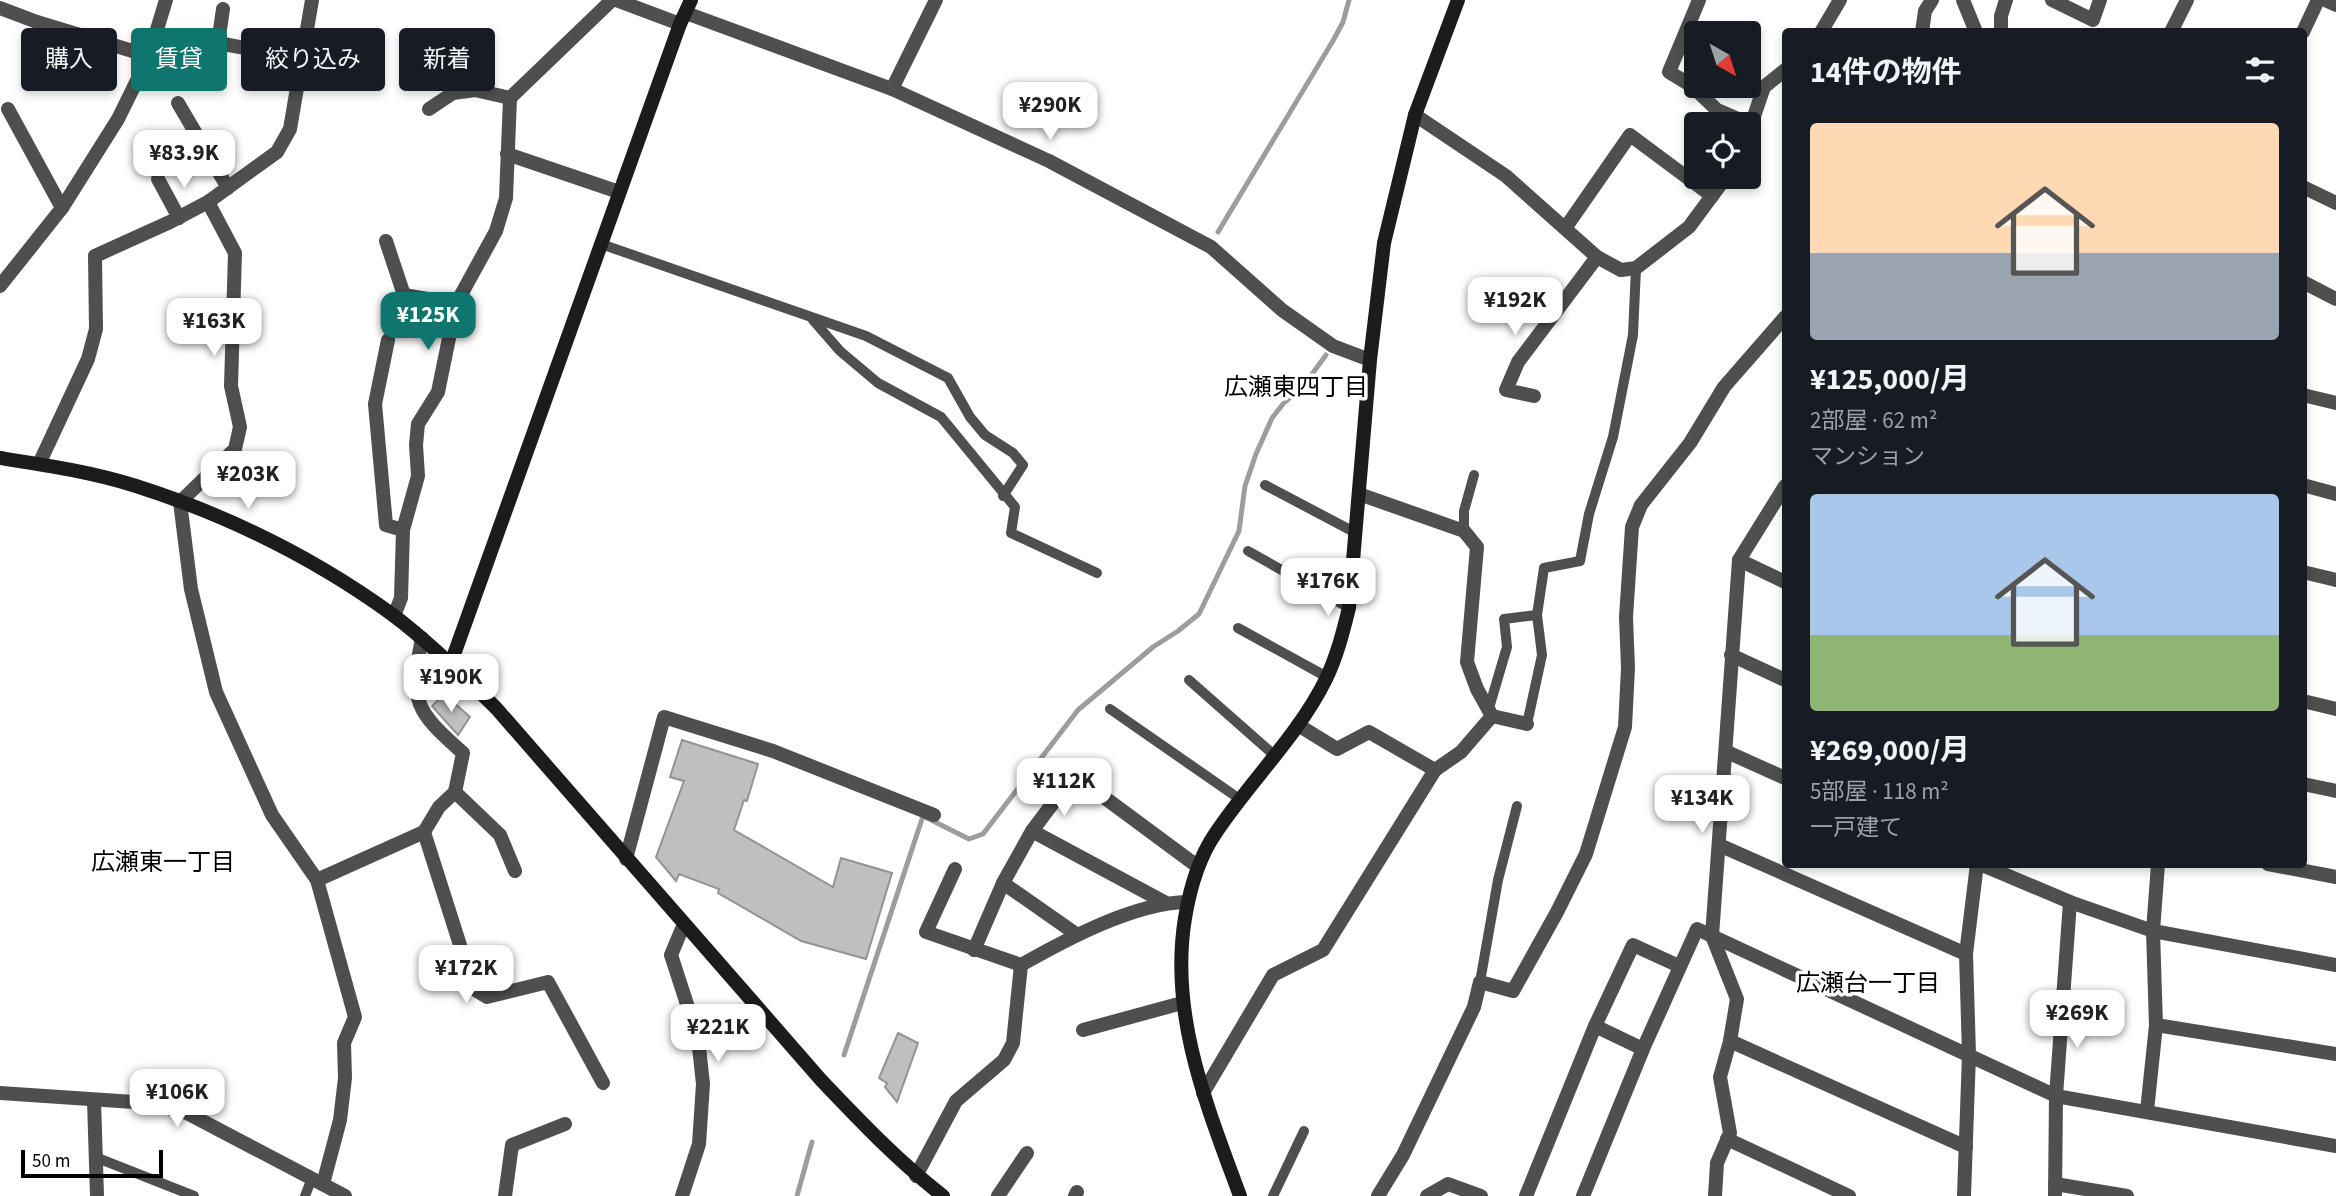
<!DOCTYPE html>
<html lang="ja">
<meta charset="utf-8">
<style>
:root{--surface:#171b24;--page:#20242c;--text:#f1f3f6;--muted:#9ea1a6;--accent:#0f766e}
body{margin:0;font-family:"Source Sans 3","Noto Sans JP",sans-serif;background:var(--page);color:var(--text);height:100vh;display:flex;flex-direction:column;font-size:26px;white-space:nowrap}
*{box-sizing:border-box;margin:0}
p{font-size:23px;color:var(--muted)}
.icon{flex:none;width:38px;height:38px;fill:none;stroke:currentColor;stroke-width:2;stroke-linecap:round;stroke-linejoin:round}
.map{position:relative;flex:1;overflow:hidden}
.details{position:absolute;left:1782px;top:28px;width:525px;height:840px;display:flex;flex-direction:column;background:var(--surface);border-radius:7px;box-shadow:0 4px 10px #0003}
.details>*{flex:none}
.top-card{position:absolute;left:21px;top:28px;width:665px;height:63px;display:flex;gap:14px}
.needle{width:46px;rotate:141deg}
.fabs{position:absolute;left:1684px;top:21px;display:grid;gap:14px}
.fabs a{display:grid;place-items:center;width:77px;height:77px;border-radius:7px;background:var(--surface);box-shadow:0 4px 10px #0003;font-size:35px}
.scale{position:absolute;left:21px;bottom:18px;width:142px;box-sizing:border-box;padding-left:7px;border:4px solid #000;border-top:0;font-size:19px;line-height:24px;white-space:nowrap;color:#000;-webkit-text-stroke:5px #fff;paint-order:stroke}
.price{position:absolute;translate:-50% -60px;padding:0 16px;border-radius:14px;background:#fff;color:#222;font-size:23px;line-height:46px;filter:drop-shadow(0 2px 4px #0008)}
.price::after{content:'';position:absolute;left:50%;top:42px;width:21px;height:16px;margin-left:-10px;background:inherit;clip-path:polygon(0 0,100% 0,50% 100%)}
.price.active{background:var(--accent);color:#fff}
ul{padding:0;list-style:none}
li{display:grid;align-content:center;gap:14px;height:371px;padding:0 28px}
li span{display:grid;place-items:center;height:217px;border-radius:7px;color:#555}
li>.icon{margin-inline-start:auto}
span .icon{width:126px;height:126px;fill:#fffc;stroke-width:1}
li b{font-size:30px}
h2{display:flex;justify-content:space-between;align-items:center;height:84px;padding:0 28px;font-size:30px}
.chip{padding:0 24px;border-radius:7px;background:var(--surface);box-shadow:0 4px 10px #0003;font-size:24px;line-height:63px}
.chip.active{background:var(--accent);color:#fff}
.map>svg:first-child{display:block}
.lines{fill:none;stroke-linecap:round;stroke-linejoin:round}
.stream{stroke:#9d9d9d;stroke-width:5}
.building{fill:#bfbfbf;stroke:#939393;stroke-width:2}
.lane{stroke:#4f4f4f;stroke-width:10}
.street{stroke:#4f4f4f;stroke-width:14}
.secondary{stroke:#1c1c1c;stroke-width:14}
.labels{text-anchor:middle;stroke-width:7;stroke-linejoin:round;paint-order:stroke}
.neighbourhood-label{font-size:24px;fill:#000;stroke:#fff}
</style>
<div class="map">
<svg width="2336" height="1196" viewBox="0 0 2336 1196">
<rect width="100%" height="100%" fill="#fff"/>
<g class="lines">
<g class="stream">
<polyline points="1218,232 1334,39 1343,22 1349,0"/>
<polyline points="844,1055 923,816 969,839 983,834 1078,710 1153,647 1178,631 1199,614 1239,531 1245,486 1256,454 1272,418 1283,404 1304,385 1326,355"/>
<polyline points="797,1196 812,1142"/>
</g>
</g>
<g class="building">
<polygon points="444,694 470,717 458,735 432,706"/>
<polygon points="682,740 758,764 747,801 744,800 734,830 833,887 841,858 892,873 866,959 801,941 718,893 719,889 679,874 676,881 656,857 684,781 670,777"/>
<polygon points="898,1033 918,1043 897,1102 885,1087 887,1083 879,1078"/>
</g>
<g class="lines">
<g class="lane">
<polyline points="601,244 866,336 948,378 970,417 985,435 1013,453 1023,465 1003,496"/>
<polyline points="813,320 840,351 878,383 941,417 1015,507 1011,533 1097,573"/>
<polyline points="1265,485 1356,533"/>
<polyline points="1464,531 1464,511 1474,475"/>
<polyline points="1248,551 1349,608"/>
<polyline points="1238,628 1327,677"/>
<polyline points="1189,680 1274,755"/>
<polyline points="1489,708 1507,647 1504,619 1537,615"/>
<polyline points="1110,709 1241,800"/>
<polyline points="1527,724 1542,655 1537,615 1544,568 1580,561 1589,514 1613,437 1633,335 1636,268"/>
<polyline points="1480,982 1498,880 1517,806"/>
<polyline points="95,1157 194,1196"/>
<polyline points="305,1196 312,1178"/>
<polyline points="1273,1196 1304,1131"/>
</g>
<g class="street">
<polyline points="616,0 680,24"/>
<polyline points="1699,0 1669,72 1692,86 1717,110 1752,125"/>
<polyline points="1963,0 1976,32"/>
<polyline points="2052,0 2093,20 2100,0"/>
<polyline points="2325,0 2336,5"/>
<polyline points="0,8 37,22 149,56"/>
<polyline points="223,9 218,43 304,59 365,77"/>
<polyline points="686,13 892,89 1049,161 1211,247 1282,310 1333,346 1370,360"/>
<polyline points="1821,32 1840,0"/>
<polyline points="1922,32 1925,11 1932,0"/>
<polyline points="2001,32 2001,16 2006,0"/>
<polyline points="2171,32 2187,0"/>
<polyline points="2303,32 2318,0"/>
<polyline points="892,89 936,0"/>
<polyline points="178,103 228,188"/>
<polyline points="8,109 62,208"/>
<polyline points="429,109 453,93 475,90 510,98 612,0"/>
<polyline points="1415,115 1506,176 1597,257 1621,270 1636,268 1689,227 1726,177"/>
<polyline points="1749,131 1764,87 1785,70"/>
<polyline points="507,154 619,192"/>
<polyline points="158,179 179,218"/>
<polyline points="2303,187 2336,203"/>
<polyline points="208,202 235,253 231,386 240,427 235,449 180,502 191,589 216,692 272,815 317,880 355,1017 344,1043 345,1078 340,1120 323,1184"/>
<polyline points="1566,227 1630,135 1712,196"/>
<polyline points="386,241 404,295 456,304"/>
<polyline points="2303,282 2336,299"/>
<polyline points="0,286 62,208 118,119 149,56 166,0"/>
<polyline points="388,340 375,404 386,525 403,530"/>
<polyline points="2303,395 2336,403"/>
<polyline points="1534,396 1506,390 1518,362 1597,257"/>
<polyline points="39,464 88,359 96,329 95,256 170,222 208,202 277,152 290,129 312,0"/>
<polyline points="2303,485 2336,494"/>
<polyline points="1359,494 1464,531 1477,547 1467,662 1477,689 1492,716 1527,724"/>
<polyline points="1739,560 1785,582"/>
<polyline points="2303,572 2336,580"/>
<polyline points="394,616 401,598 403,530 418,476 416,445 418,424 438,392 456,304 496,231 506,198 510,98"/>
<path d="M 422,638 C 409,703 416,711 463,753 L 455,792"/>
<polyline points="1731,655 1785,680"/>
<polyline points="2303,701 2336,709"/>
<polyline points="1298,725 1337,749 1369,732 1435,770"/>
<polyline points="1727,752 1785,778"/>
<polyline points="2303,784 2336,791"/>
<polyline points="1032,831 1166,903"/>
<polyline points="424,832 474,989 487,997 548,982 603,1083"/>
<polyline points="1719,845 1966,954"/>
<polyline points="626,859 664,717 773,751 934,815"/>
<polyline points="1980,864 2070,902 2153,931 2336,965"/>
<polyline points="2268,864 2336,877"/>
<polyline points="955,869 926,932 1021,965"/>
<polyline points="317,880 424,832 439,807 455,792 500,835 515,871"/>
<polyline points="1003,883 1076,934"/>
<polyline points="974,950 1003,883 1032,831 1074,775 1197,866"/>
<polyline points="2156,1025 2336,1054"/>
<polyline points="1595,1026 1643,1049"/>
<polyline points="1083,1030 1182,1003"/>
<polyline points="1730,1041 1966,1147"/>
<polyline points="0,1093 149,1103 187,1113 345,1196"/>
<polyline points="1203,1093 1273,975 1323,950 1435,770 1461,752 1492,716"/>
<polyline points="94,1100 97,1196"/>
<polyline points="2147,1111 2156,1025 2153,931 2158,864"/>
<polyline points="1727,1139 1849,1196"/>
<path d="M 916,1176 L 956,1101 L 1004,1060 L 1013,1043 L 1021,965 C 1067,939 1134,903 1187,902"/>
<polyline points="2055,1184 2127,1196"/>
<polyline points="505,1196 512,1145 565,1124"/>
<polyline points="682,1196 699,1144 703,1084 698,1038 671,955 684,924"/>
<polyline points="998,1196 1027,1153"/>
<polyline points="1075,1196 1077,1192"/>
<polyline points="1378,1196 1403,1155 1474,1007 1480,982 1513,991 1557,912 1586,854 1625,727 1628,668 1626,617 1632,527 1641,505 1690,443 1724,387 1785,317"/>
<polyline points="1427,1196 1448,1184 1481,1196"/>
<polyline points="1526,1196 1595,1026 1633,945 1679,966"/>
<polyline points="1583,1196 1643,1049 1697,929 2056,1096 2336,1146"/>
<polyline points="1715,1196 1717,1163 1730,1133 1720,1077 1730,1041 1737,999 1712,936 1739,560 1785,486"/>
<polyline points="1964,1196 1969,1054 1966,954 1977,864"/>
<polyline points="2055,1196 2056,1096 2070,902"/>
</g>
<g class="secondary">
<path d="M 0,458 C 45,465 92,472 136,486 C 227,515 316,559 393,615 C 430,643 463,675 496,708 L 821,1080 C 860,1121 898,1161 943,1196"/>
<polyline points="451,663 680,24 691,0"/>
<path d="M 1240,1196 C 1207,1106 1169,1015 1185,918 C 1190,888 1198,859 1215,834 C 1250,781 1298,736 1326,679 C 1337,656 1343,632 1349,608 L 1370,360 L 1384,243 L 1415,115 L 1458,0"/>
</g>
</g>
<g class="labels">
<g class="neighbourhood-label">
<text x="1296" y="395">広瀬東四丁目</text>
<text x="163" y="870">広瀬東一丁目</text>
<text x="1868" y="991">広瀬台一丁目</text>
</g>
</g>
</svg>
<div class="fabs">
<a><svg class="needle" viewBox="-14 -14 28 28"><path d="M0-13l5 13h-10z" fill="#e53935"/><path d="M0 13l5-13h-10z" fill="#9ea1a6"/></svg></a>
<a><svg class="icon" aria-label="locate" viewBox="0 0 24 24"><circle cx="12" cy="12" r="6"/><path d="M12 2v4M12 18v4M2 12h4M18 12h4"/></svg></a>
</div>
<div class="scale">50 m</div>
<b class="price" style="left:1050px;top:142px">¥290K</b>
<b class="price" style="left:184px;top:190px">¥83.9K</b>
<b class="price" style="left:1515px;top:337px">¥192K</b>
<b class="price active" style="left:428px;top:352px">¥125K</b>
<b class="price" style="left:214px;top:358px">¥163K</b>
<b class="price" style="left:248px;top:511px">¥203K</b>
<b class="price" style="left:1328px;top:618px">¥176K</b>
<b class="price" style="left:451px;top:714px">¥190K</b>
<b class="price" style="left:1064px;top:818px">¥112K</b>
<b class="price" style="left:1702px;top:835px">¥134K</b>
<b class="price" style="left:466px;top:1005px">¥172K</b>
<b class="price" style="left:2077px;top:1050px">¥269K</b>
<b class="price" style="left:718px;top:1064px">¥221K</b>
<b class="price" style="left:177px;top:1129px">¥106K</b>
<div class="top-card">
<a class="chip">購入</a>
<a class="chip active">賃貸</a>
<a class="chip">絞り込み</a>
<a class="chip">新着</a>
</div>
<section class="details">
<h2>14件の物件<svg class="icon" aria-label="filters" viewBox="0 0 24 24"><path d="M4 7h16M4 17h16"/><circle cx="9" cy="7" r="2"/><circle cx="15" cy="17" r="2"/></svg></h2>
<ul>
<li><span style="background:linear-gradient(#ffd9b3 60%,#9aa5b1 0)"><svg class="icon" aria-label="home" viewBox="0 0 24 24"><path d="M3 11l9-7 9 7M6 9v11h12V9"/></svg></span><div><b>¥125,000/月</b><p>2部屋 · 62 m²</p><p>マンション</p></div></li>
<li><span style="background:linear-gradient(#a9c7e8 65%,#8fb573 0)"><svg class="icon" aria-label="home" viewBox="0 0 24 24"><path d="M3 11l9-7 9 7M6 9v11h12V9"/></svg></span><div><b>¥269,000/月</b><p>5部屋 · 118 m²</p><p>一戸建て</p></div></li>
</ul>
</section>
</div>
